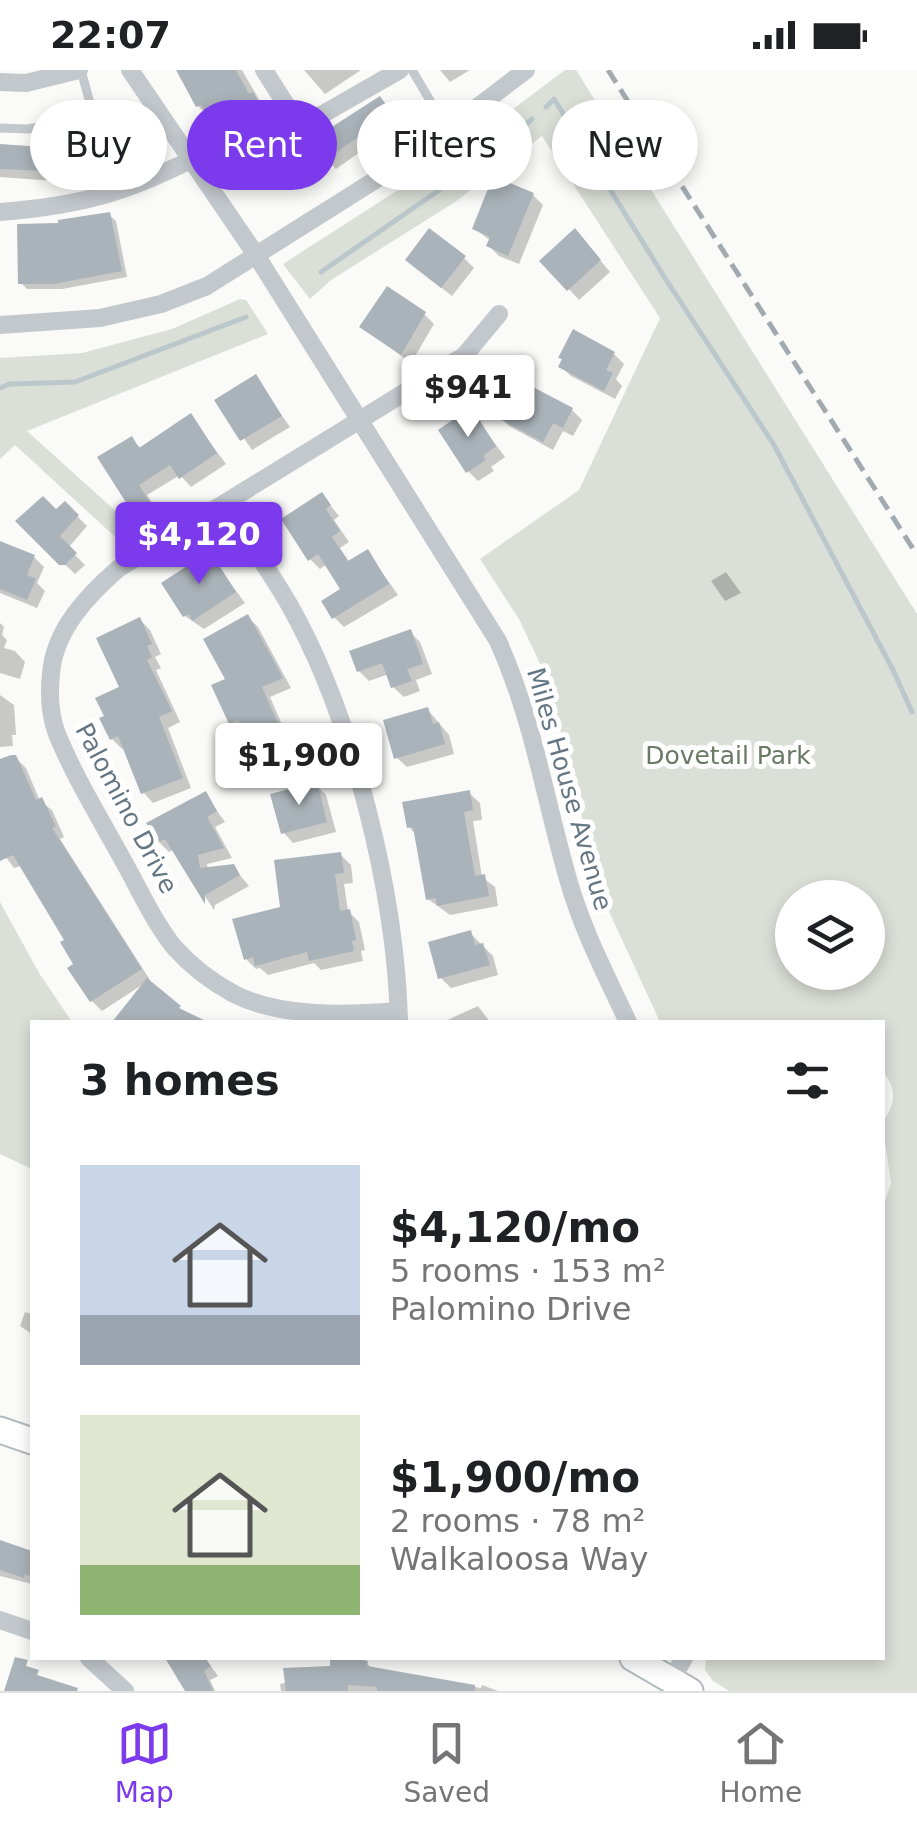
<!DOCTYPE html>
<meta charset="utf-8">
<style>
:root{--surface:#fff;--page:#f2f2f2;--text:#202124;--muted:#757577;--line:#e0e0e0;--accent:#7c3aed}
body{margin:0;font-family:"DejaVu Sans",sans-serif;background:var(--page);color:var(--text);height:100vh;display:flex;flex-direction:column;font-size:38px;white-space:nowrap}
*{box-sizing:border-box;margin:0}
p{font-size:32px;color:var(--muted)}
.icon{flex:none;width:55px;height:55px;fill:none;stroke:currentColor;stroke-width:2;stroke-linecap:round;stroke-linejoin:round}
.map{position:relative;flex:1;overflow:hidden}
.side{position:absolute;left:30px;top:950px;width:855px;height:640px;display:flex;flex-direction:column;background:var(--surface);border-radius:0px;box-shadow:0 5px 15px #0003}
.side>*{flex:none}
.hud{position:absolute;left:30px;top:30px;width:858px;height:90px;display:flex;gap:20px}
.tools{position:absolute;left:775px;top:810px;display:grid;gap:20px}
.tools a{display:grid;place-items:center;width:110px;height:110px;border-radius:50%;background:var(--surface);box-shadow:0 5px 15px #0003;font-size:50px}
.price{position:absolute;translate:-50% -85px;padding:0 22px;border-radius:10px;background:#fff;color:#222;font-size:32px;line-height:65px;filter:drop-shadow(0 2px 5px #0008)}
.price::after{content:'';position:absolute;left:50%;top:60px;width:30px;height:22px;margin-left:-15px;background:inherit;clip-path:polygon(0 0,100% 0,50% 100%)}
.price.current{background:var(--accent);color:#fff}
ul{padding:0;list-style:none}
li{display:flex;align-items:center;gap:30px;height:250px;padding:0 50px}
li span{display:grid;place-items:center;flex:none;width:280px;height:200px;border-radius:0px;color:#555}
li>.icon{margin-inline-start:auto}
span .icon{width:120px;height:120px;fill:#fffc;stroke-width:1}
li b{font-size:42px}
h2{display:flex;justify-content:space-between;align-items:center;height:120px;padding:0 50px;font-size:42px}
.pill{padding:0 35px;border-radius:45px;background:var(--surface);box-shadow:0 5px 15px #0003;font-size:35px;line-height:90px}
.pill.current{background:var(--accent);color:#fff}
.status{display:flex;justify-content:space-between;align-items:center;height:70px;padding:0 50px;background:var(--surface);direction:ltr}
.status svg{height:28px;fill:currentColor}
.tab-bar{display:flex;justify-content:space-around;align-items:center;height:140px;border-top:2px solid var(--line);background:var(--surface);font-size:28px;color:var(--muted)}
.tab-bar a{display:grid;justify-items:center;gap:5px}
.tab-bar .current{color:var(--accent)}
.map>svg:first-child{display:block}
.green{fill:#dadfd7;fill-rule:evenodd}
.shadow{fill:#0003}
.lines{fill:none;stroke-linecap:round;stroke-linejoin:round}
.stream{stroke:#bbc7cb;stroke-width:5}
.building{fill:#aab3b9}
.secondary-casing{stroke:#b3babf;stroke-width:29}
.service{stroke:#c3c8cc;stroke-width:9}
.minor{stroke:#c3c8cc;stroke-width:18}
.secondary{stroke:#fff;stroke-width:25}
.rail{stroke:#a2aab0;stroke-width:5;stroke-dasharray:15 8;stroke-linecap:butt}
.labels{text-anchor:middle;stroke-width:10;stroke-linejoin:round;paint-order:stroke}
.park-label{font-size:25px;fill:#687a64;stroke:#fff}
.street-label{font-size:25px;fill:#657683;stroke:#fff}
</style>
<div class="status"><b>22:07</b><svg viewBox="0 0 49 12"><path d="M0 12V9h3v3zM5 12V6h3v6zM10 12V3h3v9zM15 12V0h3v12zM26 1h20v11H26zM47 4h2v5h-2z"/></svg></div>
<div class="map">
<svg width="917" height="1621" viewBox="0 0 917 1621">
<rect width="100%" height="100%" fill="#fafaf8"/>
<g class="green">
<path d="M 565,0 L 576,0 L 917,544 L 917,1621 L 729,1621 L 713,1611 L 705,1600 L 706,1588 L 882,1588 L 882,1140 L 891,1113 L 882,1052 C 896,1035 897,1018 883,1002 L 882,952 L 660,952 L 601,824 L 555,639 L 542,598 L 519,549 L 480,489 L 579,420 L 660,248 L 542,66 L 455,132 L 331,210 L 310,229 L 283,194 L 446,89 ZM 792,828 L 868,828 L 868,902 L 792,902 Z"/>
<polygon points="240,229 246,230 268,264 27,361 141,464 124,475 15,375 0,389 0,288 82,283 172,259"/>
<polygon points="0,832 39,903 72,952 32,952 32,1099 0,1084"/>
</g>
<g class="shadow">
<polygon points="179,0 242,0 298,97 256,119 242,106 213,51 198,36"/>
<polygon points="304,0 361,0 325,24"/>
<polygon points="440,0 470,0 450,12"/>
<polygon points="389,39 400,54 336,99 326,89"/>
<polygon points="128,58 138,68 143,89 55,111 0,107 0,77 44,80"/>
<polygon points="533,125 543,135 519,194 499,186 489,176 491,171 475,159"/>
<polygon points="109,145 116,151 127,207 62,219 27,219 21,213 61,156"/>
<polygon points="585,172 610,202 579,230 543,191"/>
<polygon points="464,188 474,198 452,226 418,199"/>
<polygon points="424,244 434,254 411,293 362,257"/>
<polygon points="614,284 624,294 616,309 622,316 615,329 571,306 561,296"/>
<polygon points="255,307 290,357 252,380 218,330"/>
<polygon points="572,340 582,350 573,366 563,361 553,380 509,356 499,346"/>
<polygon points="472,343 505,387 491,397 494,401 478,411 468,401"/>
<polygon points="190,346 226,394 191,417 180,405 147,425 160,445 146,454 136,444 131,369 142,379"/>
<polygon points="322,425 339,446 334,450 349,472 340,478 350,493 368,482 398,525 344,557 334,547 343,520 327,494 320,499 310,489"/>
<polygon points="65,434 87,456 68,478 85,495 75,504 19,451 56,442"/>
<polygon points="0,473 34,487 44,497 37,513 45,521 37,538 0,523"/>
<polygon points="209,484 245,533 204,559 185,546"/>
<polygon points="726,502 741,523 725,531 711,511"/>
<polygon points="248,547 258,557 291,618 270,627 283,657 293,662 298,660 308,670 320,696 277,716 267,706 246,660 241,663 231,653"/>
<polygon points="140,550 150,560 161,584 155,587 161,598 156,600 180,652 168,658 191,718 153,733 143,722 125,677 122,679 112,669"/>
<polygon points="0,553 4,557 2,565 7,570 4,578 15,581 25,592 20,609 0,603"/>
<polygon points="410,562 420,572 432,604 416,610 420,621 404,627 393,617 389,604 369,611 359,601"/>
<polygon points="0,625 14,635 16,665 12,665 13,676 0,677"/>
<polygon points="428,640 449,665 454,684 407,697 396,687"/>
<polygon points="16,688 26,698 40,731 52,740 64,767 60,769 150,910 147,912 190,948 186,952 123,952 118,948 145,913 102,941 92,931 68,871 23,795 14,798 0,779 0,694"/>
<polygon points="316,715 326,725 336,762 293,773 283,762"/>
<polygon points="469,723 480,733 482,750 473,751 482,807 495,817 498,836 450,845 428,829 417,766 409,757"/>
<polygon points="205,724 225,752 215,757 232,788 207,794 208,800 233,797 249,816 215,835 214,840 174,779 169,782 159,772"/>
<polygon points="340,784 351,795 353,813 344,814 348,841 359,852 365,880 361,881 363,891 321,900 314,893 268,905 260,898 256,899 246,889 283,839"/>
<polygon points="470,863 493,886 498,905 451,918 441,908"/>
<polygon points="478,936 490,952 443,952"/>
<polygon points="25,1242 32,1244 32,1264 20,1256"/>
<polygon points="0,1471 32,1482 32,1514 0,1506"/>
<polygon points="167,1588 205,1588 218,1606 210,1610 215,1621 188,1621"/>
<polygon points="367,1593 373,1600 481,1618 482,1615 498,1621 281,1621 280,1614"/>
</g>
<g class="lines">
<g class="stream">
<polyline points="546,37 554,29 663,205 774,375 893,600 912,642"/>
<polyline points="321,202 497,80 532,49"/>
<polyline points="0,318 10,314 75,312 246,247"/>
</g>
</g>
<g class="building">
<polygon points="176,0 236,0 249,24 253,22 286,83 240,107 201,35 196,37"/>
<polygon points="380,26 392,43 324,91 310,71"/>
<polygon points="128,55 134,79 44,101 0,99 0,74 43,77"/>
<polygon points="493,106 534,123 508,186 486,176 490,167 472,159"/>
<polygon points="110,142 122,201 54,214 18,214 17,154 58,153 58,150"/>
<polygon points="429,158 466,186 441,218 405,190"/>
<polygon points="575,158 601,190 567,221 539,191"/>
<polygon points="387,216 426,242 401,285 359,257"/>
<polygon points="573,259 615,282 606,300 613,303 604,321 558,297 562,289 558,288"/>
<polygon points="256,304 282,346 240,371 214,330"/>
<polygon points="512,306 573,338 563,358 553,353 543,372 496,347"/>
<polygon points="467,340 473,340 496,376 483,386 486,390 466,403 438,360"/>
<polygon points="191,343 217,383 179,409 170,395 139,415 151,434 134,445 97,387 132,366 139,378"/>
<polygon points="322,422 331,435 326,439 340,461 332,467 348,491 368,479 389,514 332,549 321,531 340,519 318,484 308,491 281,449"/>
<polygon points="43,426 56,439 65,431 79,445 60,466 77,483 65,495 59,495 15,451"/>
<polygon points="0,471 35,485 27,505 36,509 27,530 0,519"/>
<polygon points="210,481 236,522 192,551 189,544 183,547 161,513"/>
<polygon points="248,544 283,608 262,617 279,656 287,653 290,661 298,657 311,686 265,707 238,650 229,654 211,615 225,609 203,569"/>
<polygon points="140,547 152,574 147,576 152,587 147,590 172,641 159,647 183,708 141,724 118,666 110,670 99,648 104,646 95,628 119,617 96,568"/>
<polygon points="411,559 423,594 407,599 412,611 391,618 382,593 357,602 349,581"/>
<polygon points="428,637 433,654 439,652 445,674 394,689 383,650"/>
<polygon points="11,685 16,685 36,730 42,727 56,757 52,758 142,899 90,932 67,898 73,894 60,872 64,870 13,785 0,791 0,689"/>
<polygon points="317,712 327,752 281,764 270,724"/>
<polygon points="470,720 473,740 464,742 468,766 475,806 485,804 489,826 437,836 436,828 426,830 413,757 407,758 402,732"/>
<polygon points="206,721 217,741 207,747 224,778 198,785 200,798 234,794 240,805 205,825 205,834 165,769 157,773 146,753"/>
<polygon points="341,782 344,803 335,804 340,841 350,839 356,870 352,871 354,881 309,891 307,882 255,896 253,887 244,890 232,849 280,837 274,790"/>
<polygon points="471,860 475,875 483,873 490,895 438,909 428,872"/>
<polygon points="147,908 181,936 179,938 208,952 112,952"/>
<polygon points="0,1470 32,1481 32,1507 25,1504 24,1508 0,1500"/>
<polygon points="15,1587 28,1590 26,1596 39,1600 37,1605 78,1618 77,1621 4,1621"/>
<polygon points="165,1588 205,1588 211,1596 204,1601 213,1621 185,1621"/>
<polygon points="330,1588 356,1588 368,1591 367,1596 475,1615 475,1621 377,1621 377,1617 348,1615 348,1621 286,1621 283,1598 330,1596"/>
</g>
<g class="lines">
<g class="secondary-casing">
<g id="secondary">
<polyline points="0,1360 32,1371"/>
<polyline points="633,1588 690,1621"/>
</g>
</g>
<g class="service">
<polyline points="412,0 448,61"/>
<polyline points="0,58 27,59 94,48 81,0"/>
</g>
<g class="minor">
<path d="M 130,0 L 256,185 L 498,571 C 534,652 544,726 568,809 C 582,859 606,905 628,952"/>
<polyline points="264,0 290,41 316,48 400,0"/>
<polyline points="0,12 26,13 79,0"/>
<path d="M 0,142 C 76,136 124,124 192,89"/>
<polyline points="0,255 100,248 161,234 207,216 415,85 526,0"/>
<path d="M 224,434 C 246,468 270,501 290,536 C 353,648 396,824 399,952"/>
<path d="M 398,941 C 347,945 281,948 234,924 C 212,912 190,895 174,877 C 154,852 139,819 124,792 C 101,750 75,708 57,664 C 50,646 49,623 51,604 C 54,560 88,525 119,498 L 464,286 L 499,244"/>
<polyline points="0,1550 32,1561"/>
<polyline points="89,1588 125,1621"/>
<polyline points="672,1609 684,1588"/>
</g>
<use href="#secondary" class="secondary"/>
<polyline class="rail" points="608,0 917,485"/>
</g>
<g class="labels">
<g class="park-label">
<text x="728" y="694">Dovetail Park</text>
</g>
<g class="street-label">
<text transform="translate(570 719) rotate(74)" y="9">Miles House Avenue</text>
<text transform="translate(127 738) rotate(62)" y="9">Palomino Drive</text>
</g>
</g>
</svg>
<div class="tools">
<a><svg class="icon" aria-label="layers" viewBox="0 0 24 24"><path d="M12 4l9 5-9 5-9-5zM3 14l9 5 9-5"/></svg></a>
</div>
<b class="price" style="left:468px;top:370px">$941</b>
<b class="price current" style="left:199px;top:517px">$4,120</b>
<b class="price" style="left:299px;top:738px">$1,900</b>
<div class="hud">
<a class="pill">Buy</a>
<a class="pill current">Rent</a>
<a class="pill">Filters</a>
<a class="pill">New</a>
</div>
<section class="side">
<h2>3 homes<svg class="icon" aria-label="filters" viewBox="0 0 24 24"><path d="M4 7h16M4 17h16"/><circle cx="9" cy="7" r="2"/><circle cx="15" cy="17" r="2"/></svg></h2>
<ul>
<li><span style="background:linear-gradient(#c9d6e8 75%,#9aa5b1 0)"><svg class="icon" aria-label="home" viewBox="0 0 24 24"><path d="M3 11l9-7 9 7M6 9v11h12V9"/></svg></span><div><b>$4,120/mo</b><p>5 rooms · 153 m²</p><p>Palomino Drive</p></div></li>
<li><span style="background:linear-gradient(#dfe7d0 75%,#8fb573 0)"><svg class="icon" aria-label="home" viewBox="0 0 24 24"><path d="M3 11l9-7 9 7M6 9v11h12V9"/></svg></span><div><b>$1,900/mo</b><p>2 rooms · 78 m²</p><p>Walkaloosa Way</p></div></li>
</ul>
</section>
</div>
<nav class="tab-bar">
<a class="current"><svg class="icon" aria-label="map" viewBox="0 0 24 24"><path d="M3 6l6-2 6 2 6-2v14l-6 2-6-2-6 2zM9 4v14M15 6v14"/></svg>Map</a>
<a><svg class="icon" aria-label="saved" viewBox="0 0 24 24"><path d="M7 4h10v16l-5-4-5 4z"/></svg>Saved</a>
<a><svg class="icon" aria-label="home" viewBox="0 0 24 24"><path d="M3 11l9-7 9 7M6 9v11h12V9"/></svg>Home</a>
</nav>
